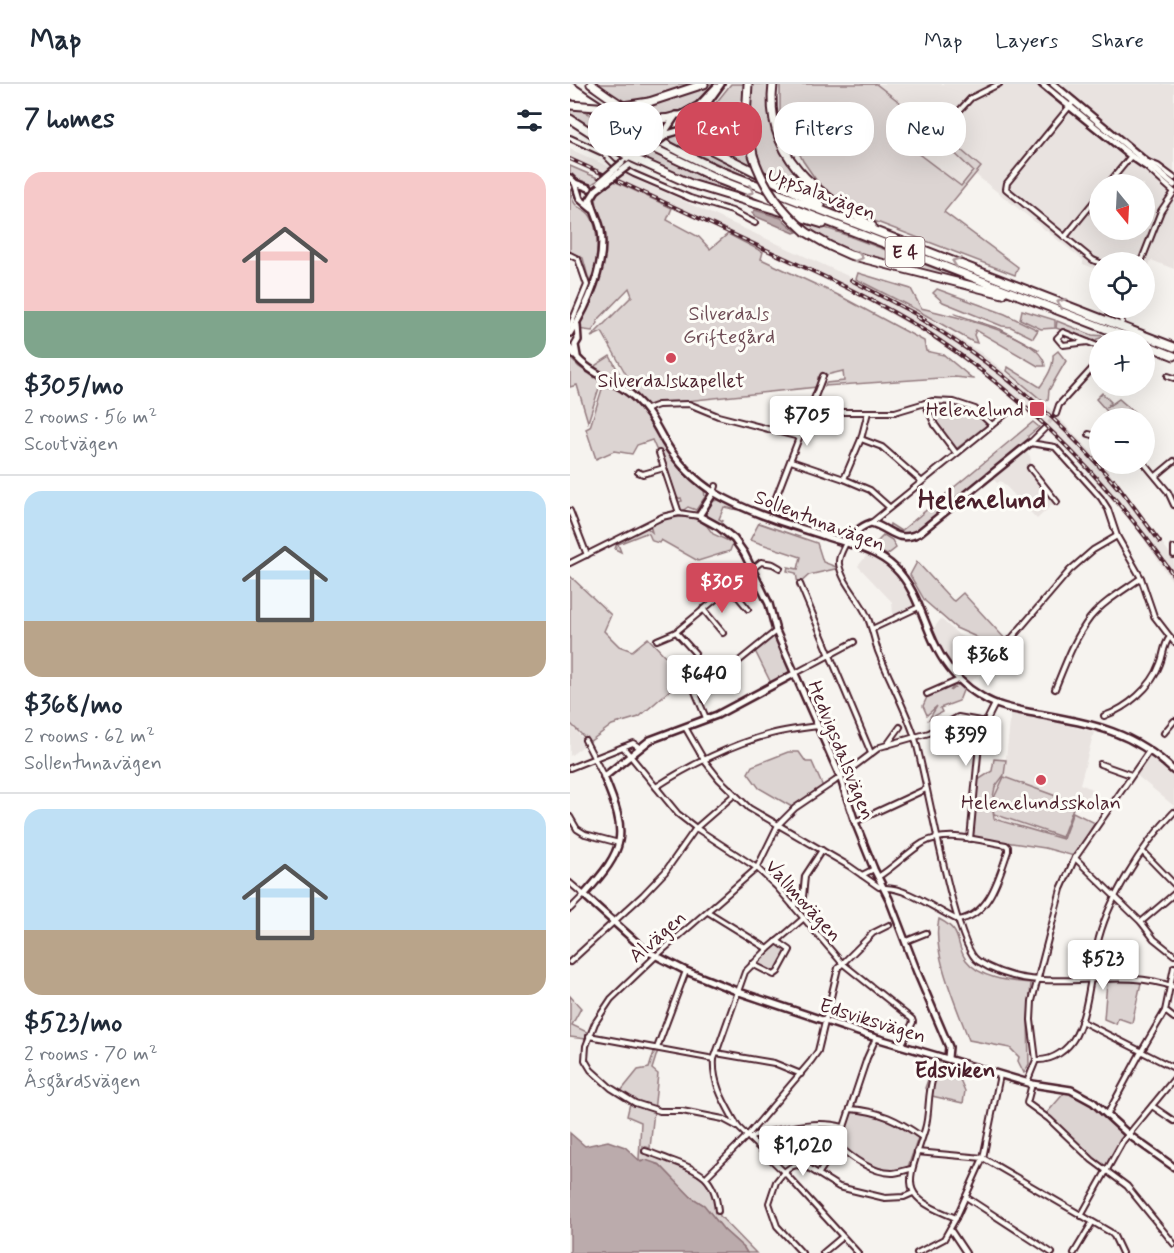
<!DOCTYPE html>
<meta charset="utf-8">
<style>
:root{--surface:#fff;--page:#f6f6f7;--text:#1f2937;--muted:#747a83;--line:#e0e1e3;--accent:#d1495b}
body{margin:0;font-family:Mynerve,sans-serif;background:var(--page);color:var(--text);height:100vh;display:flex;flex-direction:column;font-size:22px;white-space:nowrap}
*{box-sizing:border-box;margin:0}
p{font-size:20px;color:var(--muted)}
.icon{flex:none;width:33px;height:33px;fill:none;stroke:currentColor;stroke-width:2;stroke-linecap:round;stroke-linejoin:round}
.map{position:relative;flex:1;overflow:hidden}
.side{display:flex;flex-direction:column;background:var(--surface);width:570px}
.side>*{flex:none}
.hud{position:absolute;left:18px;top:18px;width:495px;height:54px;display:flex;gap:12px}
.needle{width:39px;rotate:162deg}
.controls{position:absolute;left:519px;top:90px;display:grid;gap:12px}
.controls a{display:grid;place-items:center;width:66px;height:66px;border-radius:50%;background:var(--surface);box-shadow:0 6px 24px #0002;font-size:30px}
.price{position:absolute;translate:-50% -51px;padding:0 14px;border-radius:6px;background:#fff;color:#222;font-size:20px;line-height:39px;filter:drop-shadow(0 2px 3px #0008)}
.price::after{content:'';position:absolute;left:50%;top:36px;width:18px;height:14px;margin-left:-9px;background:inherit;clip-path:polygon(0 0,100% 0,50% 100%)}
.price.selected{background:var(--accent);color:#fff}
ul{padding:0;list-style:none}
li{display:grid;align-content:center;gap:12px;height:318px;padding:0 24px}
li+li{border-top:2px solid var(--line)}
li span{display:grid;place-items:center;height:186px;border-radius:18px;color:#555}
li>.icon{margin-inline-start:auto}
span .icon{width:108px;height:108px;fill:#fffc;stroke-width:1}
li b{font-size:26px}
h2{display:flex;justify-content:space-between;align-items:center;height:72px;padding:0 24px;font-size:26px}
.chip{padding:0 21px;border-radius:24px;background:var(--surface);box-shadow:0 6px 24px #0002;font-size:21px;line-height:54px}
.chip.selected{background:var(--accent);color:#fff}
header{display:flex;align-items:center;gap:36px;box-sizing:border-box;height:84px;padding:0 30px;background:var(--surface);border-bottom:2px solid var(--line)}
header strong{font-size:28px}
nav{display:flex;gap:33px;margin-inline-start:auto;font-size:21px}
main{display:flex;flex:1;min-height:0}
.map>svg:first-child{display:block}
.built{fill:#e9e3e0;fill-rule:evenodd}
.green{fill:#dcd4d2;stroke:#937a7e;stroke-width:1.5}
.water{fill:#bbabac;stroke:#8e7378;stroke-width:1.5}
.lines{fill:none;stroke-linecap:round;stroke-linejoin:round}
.stream{stroke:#8e7378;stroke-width:1.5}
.street-tunnel{stroke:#d4c9c8;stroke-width:4;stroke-dasharray:4 2;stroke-linecap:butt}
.street-casing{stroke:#4a1f2b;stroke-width:8}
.secondary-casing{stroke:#4a1f2b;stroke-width:10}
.highway-casing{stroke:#4a1f2b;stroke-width:11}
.street{stroke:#fdfcf7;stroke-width:4}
.secondary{stroke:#fdfcf7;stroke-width:5}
.highway{stroke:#fdfcf7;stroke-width:7}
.rail-casing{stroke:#4a1f2b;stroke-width:4}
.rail{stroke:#fdfcf7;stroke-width:1.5;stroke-dasharray:4.5;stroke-linecap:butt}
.secondary-bridge-casing{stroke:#4a1f2b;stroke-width:10;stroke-linecap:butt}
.highway-bridge-casing{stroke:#4a1f2b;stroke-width:11;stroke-linecap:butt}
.secondary-bridge{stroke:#fdfcf7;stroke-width:5}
.highway-bridge{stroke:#fdfcf7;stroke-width:7}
.oneway{stroke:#ac999b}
.poi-dot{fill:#d1495b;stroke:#fdfcf7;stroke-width:2}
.labels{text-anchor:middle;stroke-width:6;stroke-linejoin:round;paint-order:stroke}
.shield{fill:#fdfcf7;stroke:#806168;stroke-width:1.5}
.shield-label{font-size:18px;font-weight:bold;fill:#4a1f2b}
.street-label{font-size:20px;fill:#4a1f2b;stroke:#fdfcf7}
.park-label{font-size:20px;fill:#6e4c55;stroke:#fdfcf7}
.poi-label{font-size:20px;fill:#4a1f2b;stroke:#fdfcf7}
.quarter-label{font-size:22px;font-weight:bold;fill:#4a1f2b;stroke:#fdfcf7}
.district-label{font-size:26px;font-weight:bold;fill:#4a1f2b;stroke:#fdfcf7}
</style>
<header>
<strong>Map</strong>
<nav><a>Map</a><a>Layers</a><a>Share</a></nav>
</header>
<main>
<section class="side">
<h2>7 homes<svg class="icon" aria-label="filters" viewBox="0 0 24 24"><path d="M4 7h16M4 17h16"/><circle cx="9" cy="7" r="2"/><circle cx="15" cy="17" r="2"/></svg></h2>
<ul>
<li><span style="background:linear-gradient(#f6c9c9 75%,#7fa58c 0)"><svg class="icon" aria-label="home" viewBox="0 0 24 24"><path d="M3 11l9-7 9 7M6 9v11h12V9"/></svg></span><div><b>$305/mo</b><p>2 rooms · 56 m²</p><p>Scoutvägen</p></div></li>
<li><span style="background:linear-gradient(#bfe0f5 70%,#b9a48a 0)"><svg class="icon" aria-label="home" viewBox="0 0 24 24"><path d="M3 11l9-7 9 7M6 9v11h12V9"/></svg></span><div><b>$368/mo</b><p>2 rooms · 62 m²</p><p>Sollentunavägen</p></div></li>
<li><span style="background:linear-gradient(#bfe0f5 65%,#b9a48a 0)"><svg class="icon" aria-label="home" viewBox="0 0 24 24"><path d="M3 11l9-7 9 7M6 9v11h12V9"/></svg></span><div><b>$523/mo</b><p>2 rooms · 70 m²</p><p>Åsgårdsvägen</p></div></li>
</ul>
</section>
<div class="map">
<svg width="604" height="1169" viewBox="0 0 604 1169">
<rect width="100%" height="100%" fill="#f6f3ef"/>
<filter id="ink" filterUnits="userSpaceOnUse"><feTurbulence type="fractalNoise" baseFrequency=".0167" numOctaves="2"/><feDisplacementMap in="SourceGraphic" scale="12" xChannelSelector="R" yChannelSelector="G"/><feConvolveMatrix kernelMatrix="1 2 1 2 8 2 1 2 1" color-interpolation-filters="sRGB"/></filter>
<g filter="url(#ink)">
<g class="built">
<path d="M 306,0 L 604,0 L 604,185 L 581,176 L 575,192 L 574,178 L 530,178 L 529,186 L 513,180 L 513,176 L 406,91 L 411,83 ZM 530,100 L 574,100 L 574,146 L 530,146 Z"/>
<polygon points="341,32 366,51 403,87 391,102 325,52"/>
<polygon points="0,65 280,193 344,226 410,268 474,318 529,376 530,380 533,380 604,475 604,500 569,448 509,377 478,346 428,302 374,262 296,215 0,76"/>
<polygon points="455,367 460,372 463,388 487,416 467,435 431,397 427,399 423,395"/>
<polygon points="297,471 305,475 331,495 345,522 323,531 322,518 288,482"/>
<polygon points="371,535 389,551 407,560 413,573 413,586 399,600 378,577 369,560 363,545"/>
<polygon points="441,630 456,631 524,648 510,700 522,705 514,718 506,720 493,755 424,735 421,715 425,703 434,691"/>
<polygon points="0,639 16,660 0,672"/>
<polygon points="579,670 604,692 604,722 565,690"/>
</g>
<g class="green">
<polygon points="23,0 128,0 78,15 54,20"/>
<polygon points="141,0 147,0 114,28 88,33 63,25 93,17"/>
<path d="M 161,0 L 176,0 C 173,31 174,58 186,88 L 141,63 L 122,49 Z"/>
<path d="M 182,0 L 200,0 L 200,32 L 208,60 L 215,72 L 273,128 L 194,92 C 182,63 175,31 182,0 Z"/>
<polygon points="210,0 306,0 367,47 366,51 341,32 325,52 391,102 403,87 370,55 372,50 411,83 374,128 448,183 445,191 299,135 251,103 233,77 217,43 210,41"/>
<polygon points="0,24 13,26 70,62 60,69 0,31"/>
<polygon points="57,26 99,36 96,42 86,50 46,27"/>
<polygon points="105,51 117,52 142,69 189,94 191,99 97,57"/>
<polygon points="82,68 141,97 208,124 134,103 74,77 75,73"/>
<polygon points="0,82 30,95 19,102 0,91"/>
<polygon points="44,97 102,124 97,136 129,153 140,165 158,150 193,168 191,175 268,211 354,257 356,267 374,271 403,295 385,293 255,302 256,299 274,297 273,287 248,293 247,303 78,321 60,305 24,285 26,281 40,272 52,294 57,292 32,248 21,253 62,212 59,204 27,237 28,239 22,247 7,245 28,195 34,170 26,115 28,110"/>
<path d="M 0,105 C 2,110 1,117 7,122 C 11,125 16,126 19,130 C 31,145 28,183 20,200 L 13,174 L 0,168 Z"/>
<path d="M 226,135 L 265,147 L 388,193 L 387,195 C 332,180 270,174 226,135 Z"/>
<path d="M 288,189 L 341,205 L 351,224 C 378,231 472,250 475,282 L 468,282 L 406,246 L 404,251 L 407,259 L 403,258 L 345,225 L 286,195 Z"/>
<polygon points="367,205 435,230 468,246 463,254 441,243 432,242 373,218 363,209"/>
<polygon points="452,226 485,236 485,244 471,245 450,235"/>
<polygon points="487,237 522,251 536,252 522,257 486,244"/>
<path d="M 488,267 L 496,277 L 479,306 L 478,316 L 474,318 L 437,287 L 438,283 L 470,303 C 477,293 484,282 483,271 Z"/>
<polygon points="0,274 9,283 31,298 18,338 7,301 0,303"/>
<path d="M 33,302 C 72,307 85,354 107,381 C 114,390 125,397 134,406 L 135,413 L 126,426 L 118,423 L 112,427 L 110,425 L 108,418 L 112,417 L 111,414 L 107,415 L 93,371 L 86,365 L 82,356 L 67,361 L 62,370 L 44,367 L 26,375 L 16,345 L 20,343 Z"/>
<polygon points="532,309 541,318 536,324 549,315 564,328 562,331 565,334 543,334 526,315"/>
<path d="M 364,318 C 383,319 411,321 417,341 L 386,365 C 375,351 362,337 358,319 Z"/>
<polygon points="463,338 469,343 458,352 458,358 348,449 332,452 319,445 320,440 331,447"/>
<polygon points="148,416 173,427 154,423 149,435 153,437 150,440 138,433 136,429 143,417"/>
<polygon points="114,433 127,435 137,442 143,450 163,459 160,467 128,477 91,456 89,459 82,457 79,450 76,449 48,460 51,468 45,465 47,458 76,443 82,448 80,441 99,434"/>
<polygon points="189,439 247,459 253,478 269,484 239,491 228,501 226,489 217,487 218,483 228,485 231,473 180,456"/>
<polygon points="314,451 322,456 326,464 317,471 302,463"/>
<polygon points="347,478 382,516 384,517 393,509 438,558 433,564 419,566 413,558 404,552 386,544 355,517 340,491"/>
<polygon points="0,492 41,531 34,547 49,562 62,567 78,554 115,593 69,633 42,641 19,658 0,639"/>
<polygon points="205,550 221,589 201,599 185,567"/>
<polygon points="389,600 394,604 389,617 370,624 372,628 359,635 367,622 357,631 353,622 357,613 382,601 383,603 380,607"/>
<polygon points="218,668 229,668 236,678 242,678 253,703 222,723 189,704 178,689 182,682"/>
<polygon points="424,675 436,676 434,691 425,703 422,718 434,693 505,719 492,753 424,730 422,720 424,735 493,755 503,728 525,739 504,772 475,764 403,753 408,696 422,687"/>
<path d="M 369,835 C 394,848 384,858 396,876 C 410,895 440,897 461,899 L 458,937 L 459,980 L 454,989 L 448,977 L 449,973 L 440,964 L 399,956 C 387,923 361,868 369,835 Z"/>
<polygon points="207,860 217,865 218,868 207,886 205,888 189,882 186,879"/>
<polygon points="560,896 571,899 562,939 548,934 546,940 534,935 537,898"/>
<polygon points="0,912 11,924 2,941 19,949 16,955 0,953"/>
<polygon points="85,965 88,966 82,985 88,990 80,1064 73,1062 72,1069 109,1081 135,1096 140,1103 150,1132 186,1169 177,1169 174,1164 154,1146 134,1121 121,1113 90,1081 71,1077 69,1075 71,1038 57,1032 61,1015 51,1007 68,986 79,984"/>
<polygon points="363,975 385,984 395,1007 393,1019 362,1012 355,1004 360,990"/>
<polygon points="496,1007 525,1023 554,1051 536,1084 519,1072 476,1030"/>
<path d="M 280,1028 C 309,1030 324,1038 348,1054 L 338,1083 C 334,1084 329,1087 325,1087 C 308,1089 282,1072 270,1061 Z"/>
</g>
<g class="water">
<polygon points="185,126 211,134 227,148 224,149 185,132 182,129"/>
<polygon points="0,1049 15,1062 38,1057 55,1063 71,1078 76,1076 90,1081 121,1113 134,1121 154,1146 174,1164 177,1169 0,1169"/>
</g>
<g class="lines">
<polyline class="stream" points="385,230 430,245 469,266"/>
<polyline class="street-tunnel" points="475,344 486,330"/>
<g class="street-casing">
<g id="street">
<polyline points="504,17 437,99 436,105 523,176 530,179"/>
<polyline points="389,27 401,14 429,0"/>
<polyline points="0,54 33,69 43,79 64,90 120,114 162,127 185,139"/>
<polyline points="578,78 588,82 604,94"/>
<polyline points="575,82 604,108"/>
<polyline points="538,100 561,72"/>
<polyline points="495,153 530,110"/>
<polyline points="0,171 8,175 17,201 0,242"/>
<polyline points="571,178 591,127 604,108"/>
<polyline points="547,224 552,238"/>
<polyline points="518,258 493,261 487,254 493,248 530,263"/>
<polyline points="253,292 201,426 256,447"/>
<polyline points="598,292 604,294"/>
<polyline points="355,319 365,341 386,369"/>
<polyline points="77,325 88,321 119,320 148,332 229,353"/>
<polyline points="239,328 325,328 362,317 384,318 405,325 422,341"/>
<polyline points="486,330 489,321 530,276"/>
<polyline points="519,350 530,353"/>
<polyline points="291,355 312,363 351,397"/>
<polyline points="460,359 485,363 531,414 538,425 547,452 571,494 584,532 604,558"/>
<polyline points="460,359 475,344"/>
<polyline points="89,369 109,429"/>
<polyline points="221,377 274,395 300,406 319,423"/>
<polyline points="574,379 598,408 604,421"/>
<polyline points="460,384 487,418"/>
<polyline points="68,388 73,390 94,384"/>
<polyline points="586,392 604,377"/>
<polyline points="274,395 291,355 298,328"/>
<polyline points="144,408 146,402"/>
<polyline points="0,427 17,471"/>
<polyline points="301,439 437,329"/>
<path d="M 276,459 C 273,465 268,473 269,480 C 272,499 290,515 297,532 C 302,543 304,555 308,567 C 319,595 334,622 344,651 C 356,688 384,862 408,877 C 469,917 542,879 604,903"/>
<polyline points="604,464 604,471"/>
<polyline points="0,479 92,433 109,429 129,432"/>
<polyline points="230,500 301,669"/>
<polyline points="160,503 178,525"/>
<polyline points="133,525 153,549"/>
<polyline points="302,545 349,523"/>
<polyline points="106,548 125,569"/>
<polyline points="87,556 106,548 191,478 203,480 210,484"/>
<polyline points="429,569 500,486 523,466 547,452"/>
<polyline points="224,590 284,558"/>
<polyline points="119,593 136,634"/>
<path d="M 485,605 C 495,581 504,555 520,534 C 533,518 554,506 571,494"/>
<polyline points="357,610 389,596"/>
<polyline points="127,611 206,547"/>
<path d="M 534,632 C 557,624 582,603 590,580 C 594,571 593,561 600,553"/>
<polyline points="115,643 134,676 149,695 179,724 279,782 309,803"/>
<polyline points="594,649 604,637"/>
<polyline points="15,656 34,693"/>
<polyline points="317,661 330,643"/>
<polyline points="53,663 108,730 126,744 187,784 206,802 272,879 342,935 343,938 331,962"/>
<polyline points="530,680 561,691"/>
<polyline points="0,684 63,659 69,663"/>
<path d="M 86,703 C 118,682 163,660 201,650 C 216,646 232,644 248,642"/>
<polyline points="0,733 7,745 15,750 49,759"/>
<polyline points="285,738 356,705"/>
<polyline points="400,755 410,650 425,620"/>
<polyline points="573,768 604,800"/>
<polyline points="505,774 571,838 584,855 604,871"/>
<polyline points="292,791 304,785"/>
<path d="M 308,793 C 324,783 337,769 353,759 C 377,746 411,757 436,761 L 438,763 L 438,767 C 429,793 419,832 388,836"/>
<polyline points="0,799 14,811 0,825"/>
<path d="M 314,804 C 337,803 367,827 388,836"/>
<polyline points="223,822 233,813 235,792 252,766"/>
<polyline points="138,828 198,865"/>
<polyline points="571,838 604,810"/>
<polyline points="336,857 356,849"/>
<polyline points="0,878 73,811 95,788 126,744 164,711"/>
<polyline points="182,880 204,891 208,888 220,866 207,857"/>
<polyline points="595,927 604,934"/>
<polyline points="511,937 604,984"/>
<polyline points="19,952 144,975"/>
<polyline points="87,964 116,887"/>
<polyline points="146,969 204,979 231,990"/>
<path d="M 466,976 C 483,977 498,966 506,951 C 519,924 520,891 527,862 C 536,818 573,760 604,728"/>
<path d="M 363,994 C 357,1011 360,1029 355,1045 C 339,1098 324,1111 386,1134"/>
<polyline points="457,998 466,976 461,936 462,917 491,805 505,774 579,667"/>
<polyline points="462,1000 457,1019 479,1035 522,1076 557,1102 604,1160"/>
<polyline points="582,1022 604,1037"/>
<path d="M 280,1025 C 310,1027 328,1036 352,1053"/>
<polyline points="537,1031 571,968 595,927 604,883"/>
<path d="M 168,1043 C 156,1021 142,1001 144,975 L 175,888 L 198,865 L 234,834"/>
<path d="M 180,1055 L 185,1051 C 213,1045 245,1035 273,1043"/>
<path d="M 268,1061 C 281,1074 303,1089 322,1089 C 328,1089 335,1086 341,1085"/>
<path d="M 75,1067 C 85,1070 94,1074 103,1077 C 131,1087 145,1094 148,1127"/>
<polyline points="347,1068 413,1074 540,1148 544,1152 552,1169"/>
<polyline points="249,1089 268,1061 297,974 306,954"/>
<polyline points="136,1093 177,1052 241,977 248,967 268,884 303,849 319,841"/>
<polyline points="396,1113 482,1169"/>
<polyline points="511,1132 553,1057 604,995"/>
<polyline points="380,1145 396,1169"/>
<polyline points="232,1169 207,1142 199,1119 206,1098 214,1088 221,1083 226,1081 237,1083 269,1103 315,1114 334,1113 343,1109"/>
<polyline points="253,1169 272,1153"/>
<polyline points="288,1169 214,1088 168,1043 153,1035 112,1027 90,1027 65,1019 41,1004 21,986 15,976 16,962 25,939 41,915 86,872 187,784 208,741 225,724 265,697 310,663 359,649 388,633 416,638"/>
<polyline points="347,1169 374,1155 386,1134 413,1074 430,991"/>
<polyline points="504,1169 522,1139"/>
</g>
</g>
<g class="secondary-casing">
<g id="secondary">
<polyline points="472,0 561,72 574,81 582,84"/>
<polyline points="483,0 604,101"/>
<polyline points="111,31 129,21 146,3"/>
<polyline points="118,40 138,18 151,0"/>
<path d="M 96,46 L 106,31 L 111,31 C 117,34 119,39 115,45 L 98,50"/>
<polyline points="52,79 70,65"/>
<polyline points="0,94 5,99 19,104"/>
<polyline points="5,99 10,115 22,125"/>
<polyline points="19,117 26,106 34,100"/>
<path d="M 0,249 C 18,222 36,180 31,147 C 29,136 23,126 21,116"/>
<path d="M 0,264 C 15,290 44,294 64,313 C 79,327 85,340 95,358 C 108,379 124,396 145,409 C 179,429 218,440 255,452 C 278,460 307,466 325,484 C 349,507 354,544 371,572 C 381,589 395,603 412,613 C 429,624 450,626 468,630 C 522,640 563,647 604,687"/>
<polyline points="7,272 5,261 8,256 7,241"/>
<polyline points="144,408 129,432 149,443 164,455 174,469 182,485 199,520 206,547 270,692 285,738 304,785 319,815 347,888 379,963 378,974"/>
<path d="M 280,460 C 284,449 289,443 301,439 C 320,444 327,460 349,449 L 460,359"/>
<path d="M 224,590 L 147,631 L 80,656 L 34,693 C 59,752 56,764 14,811 L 75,866 L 116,887 L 169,908 L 306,954 L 462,1000 L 501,1006 L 523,1018 L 559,1051 L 604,1083"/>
</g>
</g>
<g class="highway-casing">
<g id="highway">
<path d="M 21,0 C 42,15 75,42 103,33"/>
<polyline points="178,0 176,34 183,71"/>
<path d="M 203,0 C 194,73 246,108 302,142"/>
<path d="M 0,2 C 48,36 99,64 153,88 L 604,263"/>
<polyline points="0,9 87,66 150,96 565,256"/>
<polyline points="79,18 134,0"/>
<polyline points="0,35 56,71 121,100 253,140"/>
<polyline points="117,42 118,50 124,57 251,121"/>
<polyline points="236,148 260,162 280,171 433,210"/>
<polyline points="574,260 604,272"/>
</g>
</g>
<use href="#street" class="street"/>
<use href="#secondary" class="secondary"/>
<use href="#highway" class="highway"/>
<g class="rail-casing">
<g id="rail">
<path d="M 0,75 C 62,103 124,132 186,161 C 245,188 305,215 360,250 C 457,314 538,397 604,492"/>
<polyline points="281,196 355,235"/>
<path d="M 347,233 C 424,278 490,334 547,403"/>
<polyline points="544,396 590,458"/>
</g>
</g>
<use href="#rail" class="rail"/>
<g class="secondary-bridge-casing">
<g id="secondary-bridge">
<polyline points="70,65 96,46"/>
<polyline points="73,69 98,50"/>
<polyline points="30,98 52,79"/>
<polyline points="34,100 59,81"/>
</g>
</g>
<g class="highway-bridge-casing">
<g id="highway-bridge">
<polyline points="0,21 40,24 79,18"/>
<path d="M 183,71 C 193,103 211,126 236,148"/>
</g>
</g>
<use href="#secondary-bridge" class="secondary-bridge"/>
<use href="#highway-bridge" class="highway-bridge"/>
</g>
<defs><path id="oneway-chevron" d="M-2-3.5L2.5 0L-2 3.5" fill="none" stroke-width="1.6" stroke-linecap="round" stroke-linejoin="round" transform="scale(1.5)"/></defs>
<g class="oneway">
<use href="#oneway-chevron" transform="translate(180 107) rotate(22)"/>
<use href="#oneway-chevron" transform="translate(289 173) rotate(16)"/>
<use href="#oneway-chevron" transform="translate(386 178) rotate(-159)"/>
<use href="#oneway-chevron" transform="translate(491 219) rotate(-159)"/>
</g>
</g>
<g class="poi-dot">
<circle cx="101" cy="274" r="6"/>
<rect x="459" y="317" width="16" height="16" rx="3"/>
<circle cx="471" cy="696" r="6"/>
</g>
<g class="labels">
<rect class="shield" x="315.5" y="153" width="39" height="30" rx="4.5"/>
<g class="shield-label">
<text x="335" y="174">E 4</text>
</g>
<g class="street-label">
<text transform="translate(252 109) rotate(21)" y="7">Uppsalavägen</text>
<text transform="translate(250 436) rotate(21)" y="7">Sollentunavägen</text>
<text transform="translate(272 666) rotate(68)" y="7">Hedvigsdalsvägen</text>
<text transform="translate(234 816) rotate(48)" y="7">Vallmovägen</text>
<text transform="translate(87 852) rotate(-41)" y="7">Alvägen</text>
<text transform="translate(303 936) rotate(17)" y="7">Edsviksvägen</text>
</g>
<g class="park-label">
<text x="159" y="236">Silverdals<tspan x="159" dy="23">Griftegård</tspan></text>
</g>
<g class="poi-label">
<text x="101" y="303">Silverdalskapellet</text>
<text x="454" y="332" text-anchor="end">Helenelund</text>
<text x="471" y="725">Helenelundsskolan</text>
</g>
<g class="quarter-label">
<text x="385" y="993">Edsviken</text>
</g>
<g class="district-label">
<text x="412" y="424">Helenelund</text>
</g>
</g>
</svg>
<div class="controls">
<a><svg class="needle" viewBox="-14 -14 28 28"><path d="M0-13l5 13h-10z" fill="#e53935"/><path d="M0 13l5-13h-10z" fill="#747a83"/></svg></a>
<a><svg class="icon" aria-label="locate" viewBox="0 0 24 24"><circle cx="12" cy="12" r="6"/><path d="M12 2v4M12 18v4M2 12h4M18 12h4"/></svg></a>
<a>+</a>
<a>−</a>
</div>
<b class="price" style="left:237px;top:363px">$705</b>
<b class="price selected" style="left:152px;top:530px">$305</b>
<b class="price" style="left:418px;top:603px">$368</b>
<b class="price" style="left:134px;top:622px">$640</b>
<b class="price" style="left:396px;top:683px">$399</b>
<b class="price" style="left:533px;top:907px">$523</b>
<b class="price" style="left:233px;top:1093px">$1,020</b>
<div class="hud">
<a class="chip">Buy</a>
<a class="chip selected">Rent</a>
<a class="chip">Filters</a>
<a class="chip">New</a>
</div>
</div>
</main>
